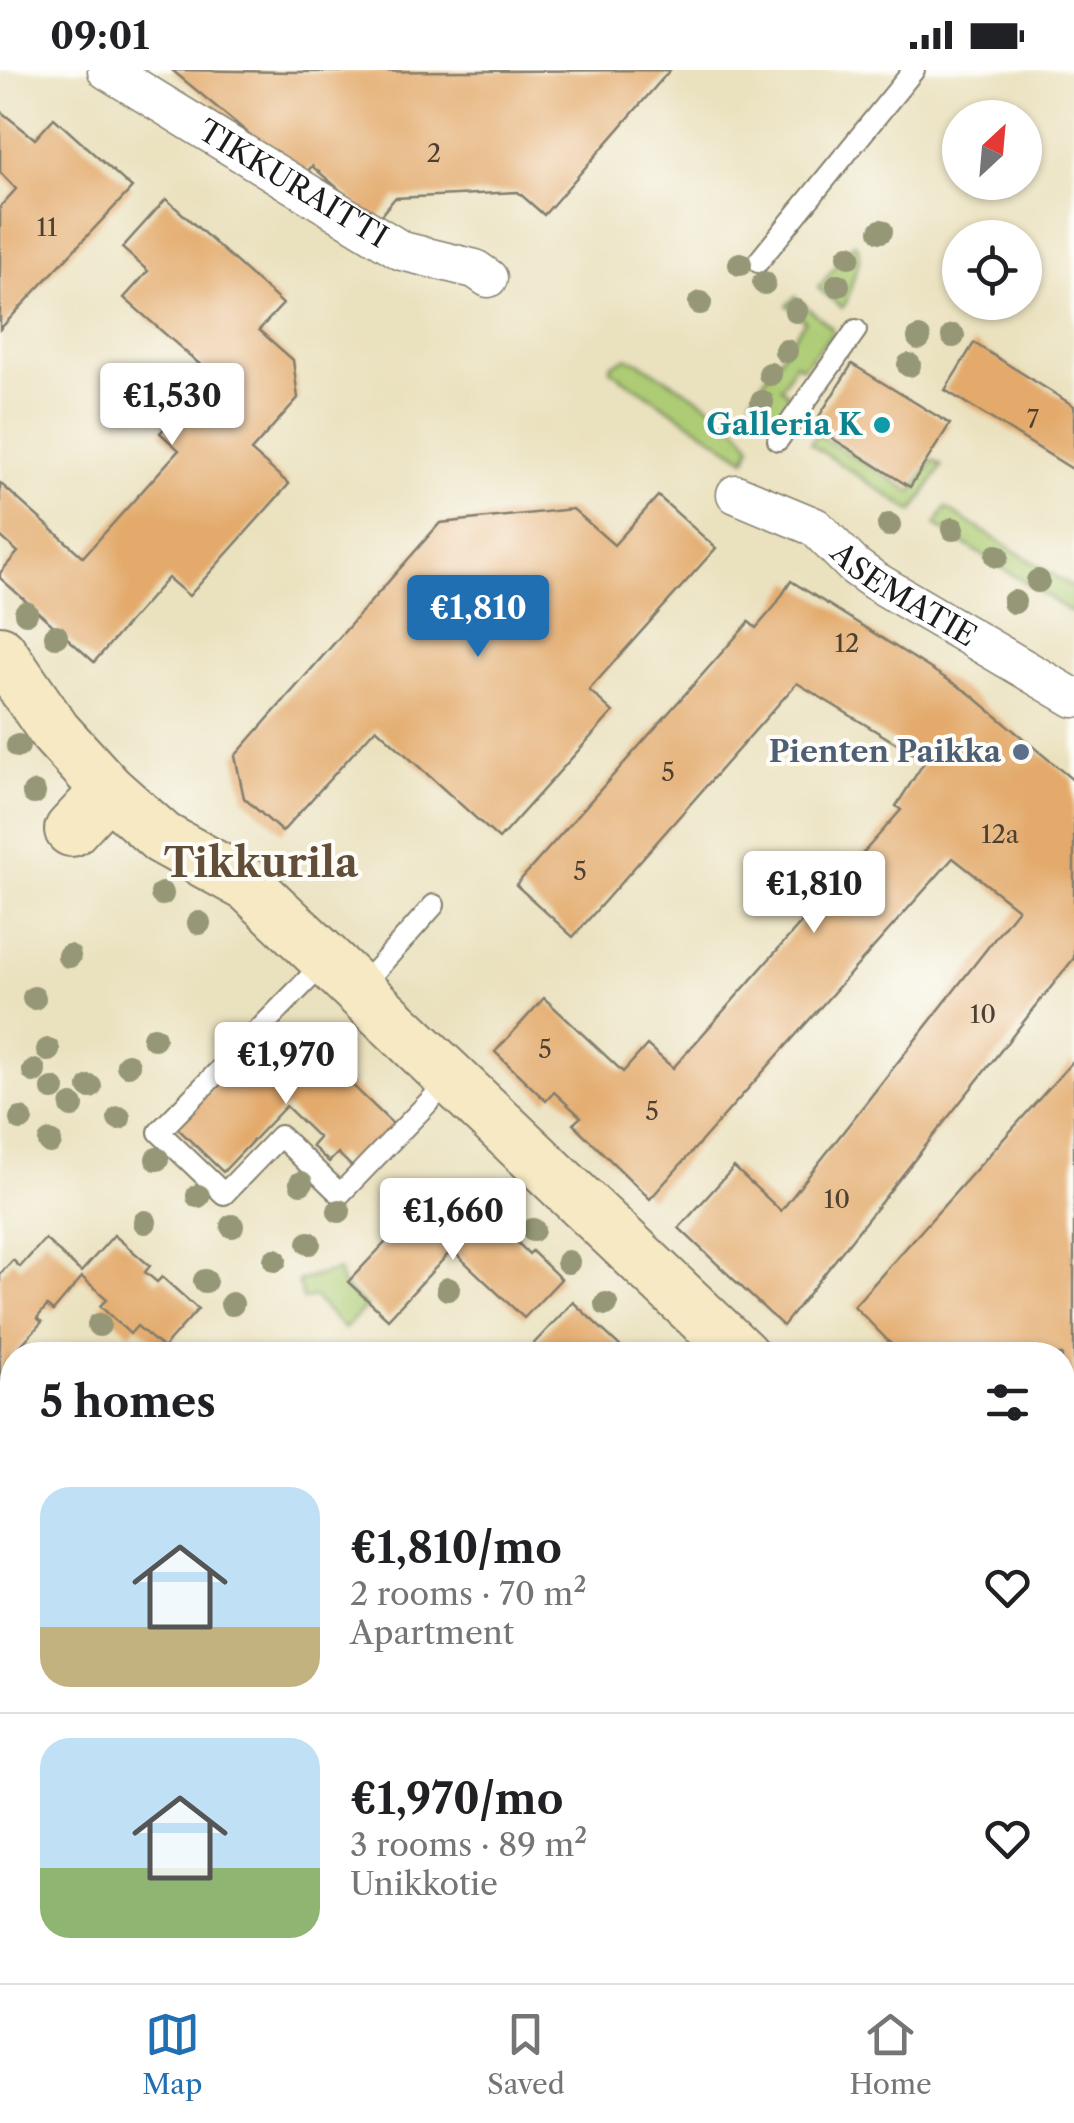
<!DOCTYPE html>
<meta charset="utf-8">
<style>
:root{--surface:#fff;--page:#f2f2f2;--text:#202124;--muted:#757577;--line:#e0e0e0;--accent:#1f6fb2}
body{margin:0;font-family:"Libre Caslon Text",serif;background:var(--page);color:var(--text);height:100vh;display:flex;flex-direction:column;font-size:38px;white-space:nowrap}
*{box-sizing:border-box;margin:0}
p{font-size:32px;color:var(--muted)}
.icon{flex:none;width:55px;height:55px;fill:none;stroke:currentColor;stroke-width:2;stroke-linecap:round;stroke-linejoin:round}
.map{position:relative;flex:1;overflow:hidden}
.drawer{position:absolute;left:0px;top:1272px;width:1075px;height:642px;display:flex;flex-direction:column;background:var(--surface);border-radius:40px 40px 0 0;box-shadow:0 2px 8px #0004}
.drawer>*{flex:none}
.needle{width:65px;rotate:26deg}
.buttons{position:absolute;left:942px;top:30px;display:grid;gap:20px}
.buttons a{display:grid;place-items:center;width:100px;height:100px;border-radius:50%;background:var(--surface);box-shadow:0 2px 8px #0004;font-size:50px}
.price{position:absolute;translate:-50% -85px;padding:0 22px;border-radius:10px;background:#fff;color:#222;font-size:32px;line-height:65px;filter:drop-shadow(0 2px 5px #0008)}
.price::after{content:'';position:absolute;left:50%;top:60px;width:30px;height:22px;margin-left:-15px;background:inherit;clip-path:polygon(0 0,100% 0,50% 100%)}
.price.on{background:var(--accent);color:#fff}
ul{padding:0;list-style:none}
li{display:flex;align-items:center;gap:30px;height:250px;padding:0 40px}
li+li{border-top:2px solid var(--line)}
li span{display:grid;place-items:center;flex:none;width:280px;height:200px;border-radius:30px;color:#555}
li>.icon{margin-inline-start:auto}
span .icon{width:120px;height:120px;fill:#fffc;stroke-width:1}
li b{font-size:42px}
h2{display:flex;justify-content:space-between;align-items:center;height:120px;padding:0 40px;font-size:42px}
.status{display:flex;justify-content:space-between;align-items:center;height:70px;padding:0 50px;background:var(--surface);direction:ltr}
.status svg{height:28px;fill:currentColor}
.tab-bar{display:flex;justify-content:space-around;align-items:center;height:140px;border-top:2px solid var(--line);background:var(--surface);font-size:28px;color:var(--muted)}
.tab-bar a{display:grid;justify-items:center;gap:5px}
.tab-bar .on{color:var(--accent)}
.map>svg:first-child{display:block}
.green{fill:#adcc74;stroke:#647448;stroke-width:2.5}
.building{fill:#e3aa6c}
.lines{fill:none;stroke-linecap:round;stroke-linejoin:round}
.lane-casing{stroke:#837e6d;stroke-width:24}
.street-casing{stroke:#837e6d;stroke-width:41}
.secondary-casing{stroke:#837e6d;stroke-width:56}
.lane{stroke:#fff;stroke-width:20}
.street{stroke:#fff;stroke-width:38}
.secondary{stroke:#f6e9c3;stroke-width:52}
.tree{fill:#959776}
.culture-dot{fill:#0f9aa8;stroke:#fdfcf7;stroke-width:4}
.service-dot{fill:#5c6f8a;stroke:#fdfcf7;stroke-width:4}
.labels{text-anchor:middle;stroke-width:8;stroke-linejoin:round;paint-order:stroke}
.number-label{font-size:25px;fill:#4e4030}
.street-label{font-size:30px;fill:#1c1c1c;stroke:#fdfcf7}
.culture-label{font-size:30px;font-weight:bold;fill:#0d838f;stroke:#fdfcf7;text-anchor:end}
.service-label{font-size:30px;font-weight:bold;fill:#4e5e75;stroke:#fdfcf7;text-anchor:end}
.district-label{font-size:40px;font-weight:bold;fill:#624e38;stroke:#fdfcf7}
</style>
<div class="status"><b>09:01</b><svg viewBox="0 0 49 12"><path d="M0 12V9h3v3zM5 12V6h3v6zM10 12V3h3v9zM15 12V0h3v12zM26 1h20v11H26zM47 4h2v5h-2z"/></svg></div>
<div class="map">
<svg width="1074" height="1913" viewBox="0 0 1074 1913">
<rect width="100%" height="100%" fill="#fdfcf7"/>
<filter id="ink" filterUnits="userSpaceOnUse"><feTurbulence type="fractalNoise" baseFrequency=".01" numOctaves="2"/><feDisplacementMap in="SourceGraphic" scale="20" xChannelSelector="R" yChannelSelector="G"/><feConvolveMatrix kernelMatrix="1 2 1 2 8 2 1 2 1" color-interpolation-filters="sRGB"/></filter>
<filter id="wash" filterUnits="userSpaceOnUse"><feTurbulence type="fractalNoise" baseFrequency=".0048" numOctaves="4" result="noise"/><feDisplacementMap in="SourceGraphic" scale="40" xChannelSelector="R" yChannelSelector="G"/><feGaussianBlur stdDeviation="2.25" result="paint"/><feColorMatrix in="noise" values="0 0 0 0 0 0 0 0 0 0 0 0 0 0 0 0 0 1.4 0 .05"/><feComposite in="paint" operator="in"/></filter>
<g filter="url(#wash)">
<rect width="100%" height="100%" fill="#eae1be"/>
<g class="green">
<polygon points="854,173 858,177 859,190 846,233 842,238 818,218"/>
<polygon points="795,227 832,258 832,264 802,298 795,293 781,318 788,323 786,332 793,337 786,350 751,328 805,251 787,235"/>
<path d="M 627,288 L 639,292 C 672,314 733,342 751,375 L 746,389 L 610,300 L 612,294 Z"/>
<polygon points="817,364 912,422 933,390 942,396 913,442 810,374"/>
<polygon points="946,438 1074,518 1074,544 935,455"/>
<polygon points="338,1200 343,1216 366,1237 344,1259 314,1227 303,1230 298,1211"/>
<polygon points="1074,1743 1074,1806 1063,1811 1063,1756"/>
</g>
<g id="blocks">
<g class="building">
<polygon points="172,0 295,2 670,0 544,145 518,122 395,128 376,151 312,96 302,108"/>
<polygon points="0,41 35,69 54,48 132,118 0,259 0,137 16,119 0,102"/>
<polygon points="166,129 283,234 259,260 293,290 298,328 251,381 289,414 189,526 168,508 94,592 0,508 0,503 18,482 0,466 0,413 83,487 179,380 160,363 212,305 124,228 148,201 122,178"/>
<polygon points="974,273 1074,336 1074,400 945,320"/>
<polygon points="852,294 950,354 910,417 813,356"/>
<polygon points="658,426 716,478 589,620 613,642 499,769 376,658 282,762 244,728 235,686 440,453 573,439 614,475"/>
<polygon points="791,511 969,623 1074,711 1074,888 783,1256 679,1158 734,1097 781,1141 1018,839 953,788 650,1129 573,1054 581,1047 554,1022 546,1031 495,982 544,928 623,1002 647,975 673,998 901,740 896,736 925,691 797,613 573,867 516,815 749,552 756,558 775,536"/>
<polygon points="294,959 395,1056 354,1099 338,1083 329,1092 312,1076 319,1068 286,1036 223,1102 175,1056 236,993 249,1006"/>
<polygon points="1074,990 1074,1532 1062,1521 1062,1285 902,1285 854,1236"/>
<polygon points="421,1135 458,1170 487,1139 520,1170 518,1173 529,1184 532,1181 561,1209 524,1248 452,1180 388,1249 348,1212"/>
<polygon points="114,1165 150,1196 145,1202 157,1212 162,1207 198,1239 163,1278 137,1256 130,1264 100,1236 107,1229 82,1207 53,1241 47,1236 37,1248 42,1252 12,1285 12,1332 4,1341 0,1337 0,1204 13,1190 20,1197 45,1169 81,1202"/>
<polygon points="573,1232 621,1277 618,1280 623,1285 523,1285"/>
<polygon points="1062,1678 1074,1688 1074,1716 1062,1729"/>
<polygon points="12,1787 12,1817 0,1806 0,1801"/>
<polygon points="383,1902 429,1902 441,1913 374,1913"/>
</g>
</g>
</g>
<g filter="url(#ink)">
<use href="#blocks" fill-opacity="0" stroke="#837e6d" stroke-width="2.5"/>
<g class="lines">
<g class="lane-casing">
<g id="lane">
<polyline points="758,192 914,0"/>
<polyline points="778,370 856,260"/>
<polyline points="325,892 159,1062 224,1124 280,1066 340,1124 451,1009"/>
<polyline points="359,919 434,835"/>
<polyline points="474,1902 487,1913"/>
<polyline points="874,1902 878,1913"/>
<polyline points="360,1913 369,1902"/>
<polyline points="524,1913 533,1902"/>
</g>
</g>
<g class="street-casing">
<g id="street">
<path id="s1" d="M 107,0 L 402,181 L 475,199 L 488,208"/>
<path id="s2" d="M 736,424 L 815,457 L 854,496 L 875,511 L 1074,628"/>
</g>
</g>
<g class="secondary-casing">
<g id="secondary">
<polyline points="0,582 55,662 108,720 162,768 249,816 742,1285"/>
<polyline points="71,760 108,720"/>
<polyline points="1062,1589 1074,1600"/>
<polyline points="1062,1866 1074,1859"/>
<polyline points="983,1913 1008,1902"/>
</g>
</g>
<use href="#lane" class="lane"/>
<use href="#street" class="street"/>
<use href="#secondary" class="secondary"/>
</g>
<g class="tree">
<circle cx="881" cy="161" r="12"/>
<circle cx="849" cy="186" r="12"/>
<circle cx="740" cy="194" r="12"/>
<circle cx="764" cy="213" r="12"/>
<circle cx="838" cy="215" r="12"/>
<circle cx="700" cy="233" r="12"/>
<circle cx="796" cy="241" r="12"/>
<circle cx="953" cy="266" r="12"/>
<circle cx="919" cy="268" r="12"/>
<circle cx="786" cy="281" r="12"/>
<circle cx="909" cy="295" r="12"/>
<circle cx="770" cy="304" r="12"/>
<circle cx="762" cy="332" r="12"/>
<circle cx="889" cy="455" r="12"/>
<circle cx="953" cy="459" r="12"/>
<circle cx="997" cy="486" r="12"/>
<circle cx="1038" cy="511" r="12"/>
<circle cx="1014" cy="532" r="12"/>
<circle cx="26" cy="543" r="12"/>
<circle cx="56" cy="566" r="12"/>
<circle cx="18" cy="676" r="12"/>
<circle cx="34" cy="723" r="12"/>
<circle cx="162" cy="824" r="12"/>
<circle cx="199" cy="853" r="12"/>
<circle cx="69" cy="886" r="12"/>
<circle cx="34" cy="928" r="12"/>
<circle cx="154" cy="968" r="12"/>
<circle cx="48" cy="980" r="12"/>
<circle cx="128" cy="995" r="12"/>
<circle cx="34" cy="1001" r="12"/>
<circle cx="90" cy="1017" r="12"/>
<circle cx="53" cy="1019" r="12"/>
<circle cx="72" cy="1036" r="12"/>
<circle cx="119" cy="1048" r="12"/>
<circle cx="21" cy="1049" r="12"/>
<circle cx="50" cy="1072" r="12"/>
<circle cx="157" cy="1089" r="12"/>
<circle cx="301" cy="1113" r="12"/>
<circle cx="198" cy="1126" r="12"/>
<circle cx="502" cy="1130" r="12"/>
<circle cx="339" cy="1141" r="12"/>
<circle cx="145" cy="1152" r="12"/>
<circle cx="232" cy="1156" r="12"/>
<circle cx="533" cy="1160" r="12"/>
<circle cx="309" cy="1173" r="12"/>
<circle cx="275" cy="1190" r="12"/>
<circle cx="568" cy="1192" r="12"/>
<circle cx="205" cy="1211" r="12"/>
<circle cx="448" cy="1219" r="12"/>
<circle cx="232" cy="1234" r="12"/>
<circle cx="606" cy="1234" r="12"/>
<circle cx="99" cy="1255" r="12"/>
</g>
</g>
<circle class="culture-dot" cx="882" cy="355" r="10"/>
<circle class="service-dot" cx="1021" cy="682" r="10"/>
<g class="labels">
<g class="number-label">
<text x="434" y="92">2</text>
<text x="47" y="166">11</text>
<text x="1033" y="358">7</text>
<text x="847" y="582">12</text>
<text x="668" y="711">5</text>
<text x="1000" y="773">12a</text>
<text x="580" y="810">5</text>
<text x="983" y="953">10</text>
<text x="545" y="988">5</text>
<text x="652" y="1050">5</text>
<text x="837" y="1138">10</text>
</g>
<g class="street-label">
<text dy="10" stroke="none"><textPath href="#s1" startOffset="218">TIKKURAITTI</textPath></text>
<text dy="10" stroke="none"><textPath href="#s2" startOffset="198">ASEMATIE</textPath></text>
</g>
<g class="culture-label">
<text x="862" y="365">Galleria K</text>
</g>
<g class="service-label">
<text x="1001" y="692">Pienten Paikka</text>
</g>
<g class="district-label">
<text x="261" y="807">Tikkurila</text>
</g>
</g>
</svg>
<div class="buttons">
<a><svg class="needle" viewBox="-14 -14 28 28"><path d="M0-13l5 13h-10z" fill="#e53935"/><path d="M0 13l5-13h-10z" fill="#757577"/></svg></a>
<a><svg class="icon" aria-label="locate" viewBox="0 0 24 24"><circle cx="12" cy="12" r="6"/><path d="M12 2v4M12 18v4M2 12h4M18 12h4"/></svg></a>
</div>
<b class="price" style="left:172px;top:378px">€1,530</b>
<b class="price on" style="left:478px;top:590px">€1,810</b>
<b class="price" style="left:814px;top:866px">€1,810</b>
<b class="price" style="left:286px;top:1037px">€1,970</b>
<b class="price" style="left:453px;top:1193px">€1,660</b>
<section class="drawer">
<h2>5 homes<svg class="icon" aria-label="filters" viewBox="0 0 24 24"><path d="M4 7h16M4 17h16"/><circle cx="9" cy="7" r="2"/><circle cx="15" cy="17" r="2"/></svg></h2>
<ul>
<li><span style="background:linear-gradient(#bfe0f5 70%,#c2b280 0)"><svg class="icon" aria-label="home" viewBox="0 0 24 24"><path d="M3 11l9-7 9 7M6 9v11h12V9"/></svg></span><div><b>€1,810/mo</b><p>2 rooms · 70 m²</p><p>Apartment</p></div><svg class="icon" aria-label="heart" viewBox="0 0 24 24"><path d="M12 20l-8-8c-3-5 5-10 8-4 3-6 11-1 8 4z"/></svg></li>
<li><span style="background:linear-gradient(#bfe0f5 65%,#8fb573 0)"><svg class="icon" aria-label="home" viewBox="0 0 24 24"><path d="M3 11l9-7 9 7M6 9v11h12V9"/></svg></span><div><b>€1,970/mo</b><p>3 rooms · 89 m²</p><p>Unikkotie</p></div><svg class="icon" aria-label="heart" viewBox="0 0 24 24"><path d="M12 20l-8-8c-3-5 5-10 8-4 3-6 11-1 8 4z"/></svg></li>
</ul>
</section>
</div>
<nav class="tab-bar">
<a class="on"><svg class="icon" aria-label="map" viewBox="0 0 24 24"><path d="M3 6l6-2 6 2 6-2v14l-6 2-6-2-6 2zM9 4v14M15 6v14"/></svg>Map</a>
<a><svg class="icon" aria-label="saved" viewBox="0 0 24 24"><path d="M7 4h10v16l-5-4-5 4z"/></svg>Saved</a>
<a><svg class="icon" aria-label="home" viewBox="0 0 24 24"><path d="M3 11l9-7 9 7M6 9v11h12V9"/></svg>Home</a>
</nav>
